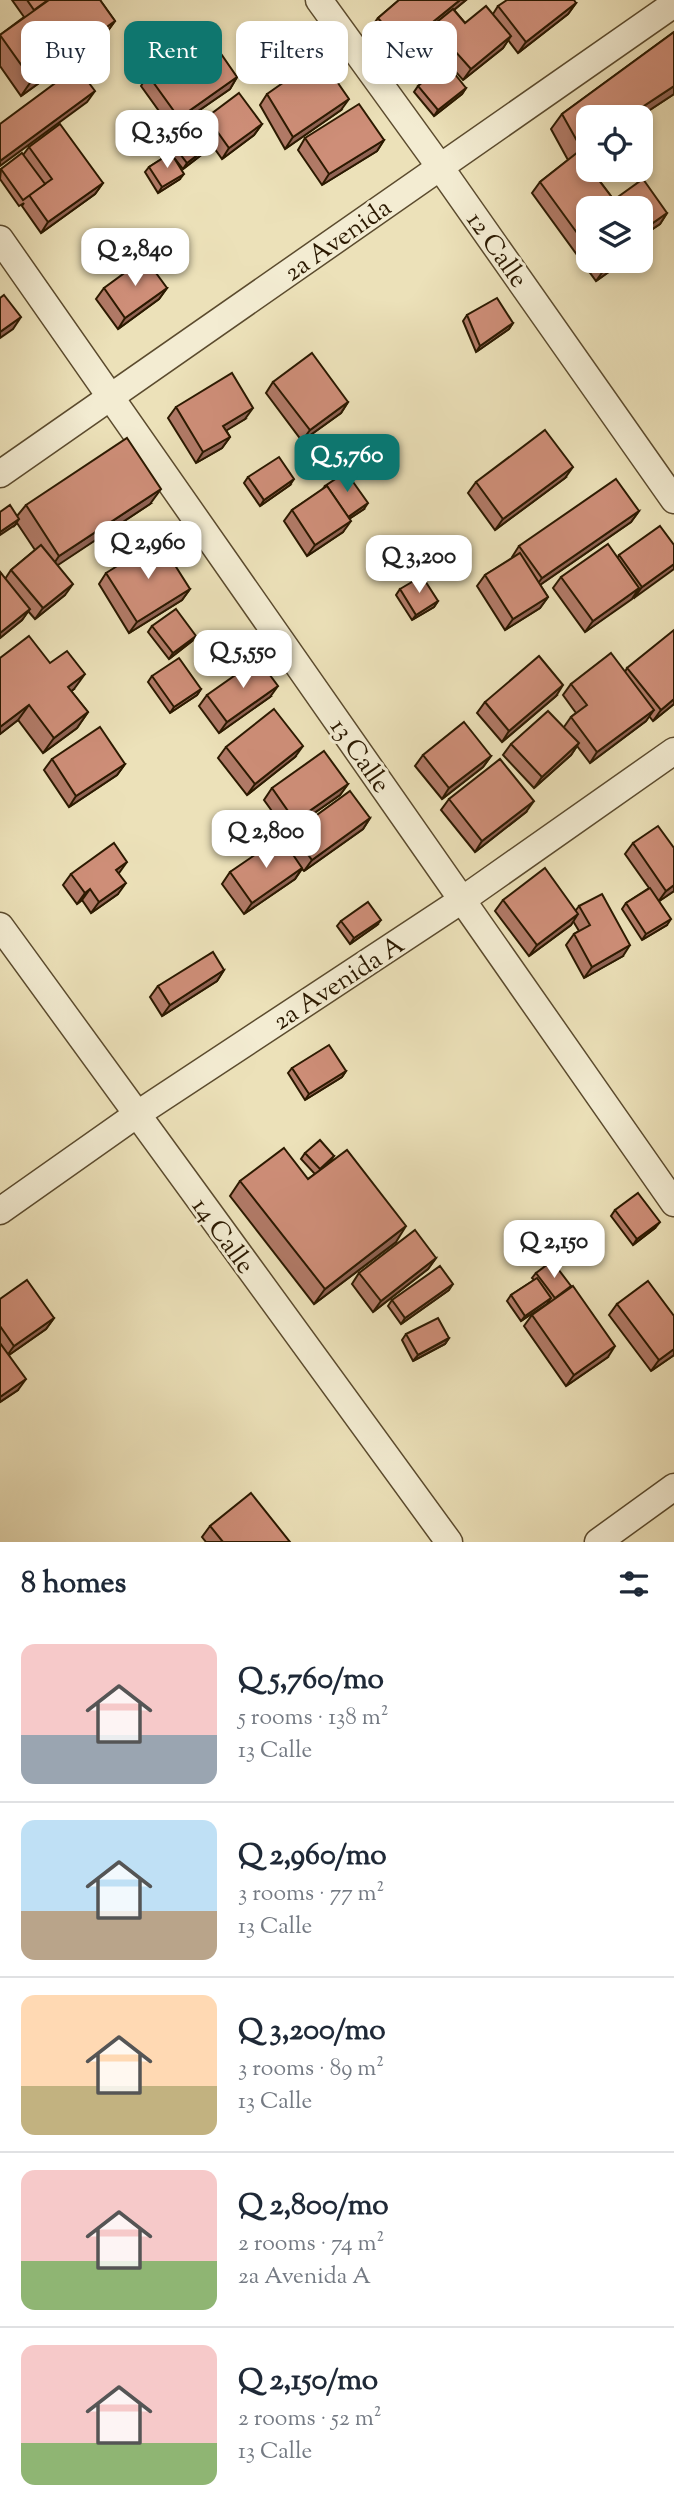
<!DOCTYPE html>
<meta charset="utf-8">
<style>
:root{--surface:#fff;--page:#f6f6f7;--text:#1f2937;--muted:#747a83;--line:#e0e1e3;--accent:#0f766e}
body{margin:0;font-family:"Sorts Mill Goudy",serif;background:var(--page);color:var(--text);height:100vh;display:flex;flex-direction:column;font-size:26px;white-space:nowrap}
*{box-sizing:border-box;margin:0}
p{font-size:23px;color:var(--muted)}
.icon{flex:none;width:38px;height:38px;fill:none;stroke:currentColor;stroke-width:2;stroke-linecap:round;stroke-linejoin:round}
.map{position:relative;height:1542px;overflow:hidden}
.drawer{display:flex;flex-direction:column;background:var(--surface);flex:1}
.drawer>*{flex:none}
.guide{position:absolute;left:21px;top:21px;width:634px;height:63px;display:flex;gap:14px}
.controls{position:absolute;left:576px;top:105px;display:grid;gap:14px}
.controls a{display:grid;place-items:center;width:77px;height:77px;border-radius:14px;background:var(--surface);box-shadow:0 4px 10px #0003;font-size:35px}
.price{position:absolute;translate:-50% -60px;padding:0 16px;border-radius:14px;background:#fff;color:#222;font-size:23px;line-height:46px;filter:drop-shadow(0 2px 4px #0008)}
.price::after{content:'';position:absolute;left:50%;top:42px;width:21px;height:16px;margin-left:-10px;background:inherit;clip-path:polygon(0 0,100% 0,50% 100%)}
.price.selected{background:var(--accent);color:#fff}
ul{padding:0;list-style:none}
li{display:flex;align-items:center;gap:21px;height:175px;padding:0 21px}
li+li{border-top:2px solid var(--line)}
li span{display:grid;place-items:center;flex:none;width:196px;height:140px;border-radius:14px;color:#555}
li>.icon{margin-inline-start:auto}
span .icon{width:84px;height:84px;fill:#fffc;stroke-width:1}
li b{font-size:30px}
h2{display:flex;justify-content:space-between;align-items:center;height:84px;padding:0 21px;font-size:30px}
.pill{padding:0 24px;border-radius:14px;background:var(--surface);box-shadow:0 4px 10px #0003;font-size:24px;line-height:63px}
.pill.selected{background:var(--accent);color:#fff}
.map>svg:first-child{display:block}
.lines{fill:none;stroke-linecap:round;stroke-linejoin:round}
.street-casing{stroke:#5b4b2e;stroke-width:29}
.street{stroke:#f3ecd2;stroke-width:26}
.wall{fill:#b17a67;stroke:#2b1900;stroke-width:2}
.shaded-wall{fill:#906354;stroke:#2b1900;stroke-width:2}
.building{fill:#ce8e78;stroke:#2b1900;stroke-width:2}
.labels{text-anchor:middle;stroke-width:6;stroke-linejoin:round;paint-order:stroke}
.street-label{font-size:26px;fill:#2b1900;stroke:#f3ecd2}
</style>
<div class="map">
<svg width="674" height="1542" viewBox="0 0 674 1542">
<rect width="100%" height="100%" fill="#ece1b9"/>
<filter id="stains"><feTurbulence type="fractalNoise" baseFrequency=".00286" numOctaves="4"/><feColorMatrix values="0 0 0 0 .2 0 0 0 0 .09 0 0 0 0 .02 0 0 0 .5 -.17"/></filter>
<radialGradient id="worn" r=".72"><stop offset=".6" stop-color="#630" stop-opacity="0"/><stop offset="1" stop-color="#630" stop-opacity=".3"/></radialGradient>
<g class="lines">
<g class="street-casing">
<g id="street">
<polyline points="319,0 440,167 674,500"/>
<polyline points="0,239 674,1203"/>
<polyline points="0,474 674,4"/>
<polyline points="0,926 449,1542"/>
<polyline points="0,1211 136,1115 462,900 674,751"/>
<polyline points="598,1542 674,1487"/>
</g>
</g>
<use href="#street" class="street"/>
</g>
<g class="wall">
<polygon points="12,0 100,0 115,21 104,36 21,96 0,66 0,35 24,17"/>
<polygon points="399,0 466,0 454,10 465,23 493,14 498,6 576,3 568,14 518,53 508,40 503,48 463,80 447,62 425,80 403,54 407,48 394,59 370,29 378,18"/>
<polygon points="674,32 674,94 639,117 588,117 588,151 581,156 614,200 615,199 667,213 660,224 641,237 588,208 588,261 624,261 596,281 532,193 540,182 568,160 551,129 562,114"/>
<polygon points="207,59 237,77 230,89 172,129 141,86 148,75"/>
<polygon points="418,86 466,88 462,94 434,116 414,92"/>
<polygon points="267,94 341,110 285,149 260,105"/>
<polygon points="207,117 262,124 254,135 222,159 212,145 209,149 183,169 172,155 180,179 158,193 145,172 149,167 171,153 163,144 168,138 200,126"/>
<polygon points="305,138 384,140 377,151 322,185 298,150"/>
<polygon points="29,147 103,183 95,194 41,233 22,206 24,203 19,206 0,179 1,169 23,155"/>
<polygon points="104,288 167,288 159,299 118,329 96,299"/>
<polygon points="467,315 513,323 509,329 476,352 463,321"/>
<polygon points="273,382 348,402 341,413 302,441 266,393"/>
<polygon points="176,407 245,419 226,430 230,437 222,448 196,463 168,418"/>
<polygon points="248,477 290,485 260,506 244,483"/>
<polygon points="565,478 495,530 468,493 476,482"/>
<polygon points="325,486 364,509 349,519 343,532 307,556 284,521 292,510 322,490"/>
<polygon points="150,504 57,565 65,595 35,619 28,611 22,620 0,638 0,572 5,579 11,570 35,550 17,523 15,525 17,516 26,505"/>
<polygon points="639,511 631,522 540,585 548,597 540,608 505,630 477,586 485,575 513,558 512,557 519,546"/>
<polygon points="674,545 634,598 633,597 585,632 553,588 561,577 618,557 619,555"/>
<polygon points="106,573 190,589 182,600 129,633 99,584"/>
<polygon points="400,589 438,601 434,607 412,620 396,595"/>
<polygon points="152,626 192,641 169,659 148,632"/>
<polygon points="0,658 50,663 74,689 71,691 88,712 77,728 43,753 18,720 0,734"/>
<polygon points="627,668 674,704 653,721 649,716 646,721 590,763 577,746 571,755 534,788 503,755 511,744 564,727 571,717 576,713 563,695 571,684 625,672"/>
<polygon points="152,676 201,689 197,695 170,713 148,682"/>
<polygon points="207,695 270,697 219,733 199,706"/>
<polygon points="556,696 502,742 477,713 485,702"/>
<polygon points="226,747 295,757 247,795 218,758"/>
<polygon points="423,755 491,756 483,767 442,799 415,766"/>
<polygon points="52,759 125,764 117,775 69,807 44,770"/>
<polygon points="348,784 340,795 287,832 264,800 272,788"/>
<polygon points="449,799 526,812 475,852 441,810"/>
<polygon points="370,818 363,829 304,871 302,869 295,879 244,914 222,884 230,872 285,843 292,833"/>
<polygon points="633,843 674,891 659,901 667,925 642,940 622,909 626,903 649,888 625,854"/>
<polygon points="119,873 118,894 91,913 82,900 77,904 63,885 71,874"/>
<polygon points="503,900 576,910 579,906 623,956 584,978 566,945 574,934 579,931 573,921 571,925 529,956 495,911"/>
<polygon points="341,921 377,925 350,944 337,926"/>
<polygon points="224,970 217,981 162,1016 150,997 158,986"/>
<polygon points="292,1068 346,1071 342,1077 305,1100 288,1073"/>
<polygon points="305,1153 334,1156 330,1162 322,1169 396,1242 314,1304 230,1196 240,1181 308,1179 315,1174 301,1159"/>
<polygon points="615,1210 655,1228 633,1245 611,1216"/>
<polygon points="436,1258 428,1269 373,1312 352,1284 359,1273"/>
<polygon points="536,1273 571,1286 569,1289 608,1357 566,1386 524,1326 532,1315 550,1302 549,1301 521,1321 507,1301 511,1295 534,1280 532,1278"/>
<polygon points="449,1290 401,1324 388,1306 392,1300"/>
<polygon points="0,1299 54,1318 46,1329 9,1355 18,1390 0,1402"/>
<polygon points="617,1304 674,1355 651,1371 609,1315"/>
<polygon points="406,1334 449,1338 445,1344 413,1361 402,1340"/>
<polygon points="210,1526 290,1542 206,1542 202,1537"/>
</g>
<g class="shaded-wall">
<polygon points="460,0 466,0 412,44 411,43 407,48 394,59 402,47"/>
<polygon points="576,3 568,14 518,53 526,42"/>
<polygon points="115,21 104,36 21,96 32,80"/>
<polygon points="511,36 503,48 463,80 471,69"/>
<polygon points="455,51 447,62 425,80 432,69"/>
<polygon points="237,77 230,89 172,129 179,118"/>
<polygon points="674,86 674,94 639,117 627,117"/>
<polygon points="466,88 462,94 434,116 438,110"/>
<polygon points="95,91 87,102 0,166 0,161"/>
<polygon points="349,99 341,110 285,149 293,137"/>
<polygon points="262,124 254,135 222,159 229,148"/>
<polygon points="384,140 377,151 322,185 329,174"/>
<polygon points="213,143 209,149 183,169 187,163"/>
<polygon points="588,143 588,151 570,163 581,148"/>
<polygon points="184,174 180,179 158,193 162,187"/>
<polygon points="103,183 95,194 41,233 48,222"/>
<polygon points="667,213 660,224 640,237 640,232"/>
<polygon points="616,261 624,261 596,281 604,270"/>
<polygon points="167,288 159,299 118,329 125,318"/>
<polygon points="21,317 13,329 0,338 0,332"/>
<polygon points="513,323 509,329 476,352 480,346"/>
<polygon points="348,402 341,413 302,441 310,430"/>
<polygon points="253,408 245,419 216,437 223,426"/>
<polygon points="230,437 222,448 196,463 203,452"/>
<polygon points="573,467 565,478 495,530 503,519"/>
<polygon points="294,479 290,485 260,506 264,500"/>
<polygon points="161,489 150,504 49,571 59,556"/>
<polygon points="368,503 364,509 343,523 347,518"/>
<polygon points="639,511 631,522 534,589 542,578"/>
<polygon points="19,519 15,525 0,535 0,532"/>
<polygon points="351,521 343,532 307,556 315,545"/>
<polygon points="674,564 674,569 634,598 642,587"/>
<polygon points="73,584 65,595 35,619 43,608"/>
<polygon points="639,588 632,599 585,632 593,621"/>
<polygon points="190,589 182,600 129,633 137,622"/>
<polygon points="548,597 540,608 505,630 513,619"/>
<polygon points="438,601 434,607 412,620 416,615"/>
<polygon points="30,609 22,620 0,638 0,633"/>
<polygon points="196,636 192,641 169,659 173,653"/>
<polygon points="85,674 74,689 57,702 68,687"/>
<polygon points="563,685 556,696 502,742 509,731"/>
<polygon points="278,686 270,697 219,733 227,722"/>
<polygon points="201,689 197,695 170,713 174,707"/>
<polygon points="674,699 674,704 653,721 661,710"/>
<polygon points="29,705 18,720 0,734 0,727"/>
<polygon points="654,710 646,721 590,763 597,752"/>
<polygon points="88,712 77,728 43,753 54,738"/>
<polygon points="579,743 571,755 534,788 542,777"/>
<polygon points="303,746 295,757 247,795 255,784"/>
<polygon points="491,756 483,767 442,799 449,788"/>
<polygon points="125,764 117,775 69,807 76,796"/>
<polygon points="348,784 340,795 287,832 295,821"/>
<polygon points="534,801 526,812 475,852 482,841"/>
<polygon points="370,818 363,829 304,871 312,860"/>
<polygon points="127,862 119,873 108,881 116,870"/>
<polygon points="302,868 295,879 244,914 252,903"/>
<polygon points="126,883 118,894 91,913 99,902"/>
<polygon points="674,885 674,891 658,902 666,891"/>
<polygon points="90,889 82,900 77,904 85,893"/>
<polygon points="578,914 571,925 529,956 537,945"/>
<polygon points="671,919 667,925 642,940 646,934"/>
<polygon points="381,920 377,925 350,944 354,938"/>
<polygon points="630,945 623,956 584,978 592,967"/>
<polygon points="224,970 217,981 162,1016 170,1005"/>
<polygon points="346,1071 342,1077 305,1100 309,1094"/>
<polygon points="660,1222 655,1228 633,1245 637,1239"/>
<polygon points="406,1226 396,1242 314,1304 325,1289"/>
<polygon points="436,1258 428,1269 373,1312 381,1301"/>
<polygon points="453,1284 449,1290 401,1324 405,1318"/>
<polygon points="551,1298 547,1304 521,1321 525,1316"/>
<polygon points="54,1318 46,1329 6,1357 14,1346"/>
<polygon points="449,1338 445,1344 413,1361 418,1355"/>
<polygon points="615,1346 608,1357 566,1386 574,1375"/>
<polygon points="674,1349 674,1355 651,1371 659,1360"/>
<polygon points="26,1379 18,1390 0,1402 0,1397"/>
</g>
<g class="building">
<polygon points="27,0 48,0 34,10"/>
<polygon points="49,0 100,0 115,21 32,80 0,35"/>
<polygon points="399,0 460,0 402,47 378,18"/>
<polygon points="507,0 574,0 576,3 526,42 498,6"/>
<polygon points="486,6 511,36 471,69 455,51 432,69 411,43 453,9 465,23"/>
<polygon points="674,32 674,86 627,117 588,117 588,143 581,148 562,114"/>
<polygon points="194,43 207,59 219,51 237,77 179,118 148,75"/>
<polygon points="320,57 349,99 293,137 267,94"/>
<polygon points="446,63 466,88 438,110 418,86"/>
<polygon points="77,67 95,91 0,161 0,124"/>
<polygon points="239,93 262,124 229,148 207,117"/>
<polygon points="359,104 384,140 329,174 305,138"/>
<polygon points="194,119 213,143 187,163 168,138"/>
<polygon points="60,124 103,183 48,222 29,195 52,179 29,147"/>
<polygon points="578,152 588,166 588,170 591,170 620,208 588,208 588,248 540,182"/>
<polygon points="22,153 45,184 23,200 1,169"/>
<polygon points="171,153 184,174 162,187 149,167"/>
<polygon points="643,179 667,213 640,232 640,208 621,208 615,199"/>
<polygon points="145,258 167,288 125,318 104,288"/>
<polygon points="597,261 616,261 604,270"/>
<polygon points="4,295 21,317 0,332 0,298"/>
<polygon points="497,298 513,323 480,346 467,315"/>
<polygon points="312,353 348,402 310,430 273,382"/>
<polygon points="232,373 253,408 223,426 230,437 203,452 176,407"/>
<polygon points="545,430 573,467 503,519 476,482"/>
<polygon points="127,438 161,489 59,556 26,505"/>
<polygon points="279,457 294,479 264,500 248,477"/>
<polygon points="346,472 368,503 348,517 327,486 326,487 325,486"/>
<polygon points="616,479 639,511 542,578 519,546"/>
<polygon points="327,486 351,521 315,545 292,510"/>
<polygon points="10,505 19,519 0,532 0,512"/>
<polygon points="660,526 674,545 674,564 642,587 619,555"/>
<polygon points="159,540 190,589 137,622 106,573"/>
<polygon points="608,544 639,588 593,621 561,577"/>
<polygon points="41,545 73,584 43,608 11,570"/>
<polygon points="520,553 548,597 513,619 485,575"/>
<polygon points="0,572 30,609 0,633"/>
<polygon points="422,576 438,601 416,615 400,589"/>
<polygon points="176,609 196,636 173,653 152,626"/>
<polygon points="674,630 674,699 661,710 627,668"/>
<polygon points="29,636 50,663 67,651 85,674 68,687 88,712 54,738 29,705 0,727 0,658"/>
<polygon points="611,653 654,710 597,752 571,717 587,705 571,684"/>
<polygon points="539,656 563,685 509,731 485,702"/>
<polygon points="179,658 201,689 174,707 152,676"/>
<polygon points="258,659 278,686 227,722 207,695"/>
<polygon points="274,709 303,746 255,784 226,747"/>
<polygon points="548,711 579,743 542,777 511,744"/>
<polygon points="464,722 491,756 449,788 423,755"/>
<polygon points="100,727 125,764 76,796 52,759"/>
<polygon points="324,751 348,784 295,821 272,788"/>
<polygon points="500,759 534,801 482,841 449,799"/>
<polygon points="350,791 370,818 312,860 292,833"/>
<polygon points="658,826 674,848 674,885 666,891 633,843"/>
<polygon points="281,837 302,868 252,903 230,872"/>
<polygon points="114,843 127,862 116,870 126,883 99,902 90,889 85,893 71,874"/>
<polygon points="545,868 578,914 537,945 503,900"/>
<polygon points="650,888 671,919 646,934 626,903"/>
<polygon points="602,894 630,945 592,967 574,934 590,925 579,906"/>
<polygon points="368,902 381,920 354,938 341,921"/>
<polygon points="213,952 224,970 170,1005 158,986"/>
<polygon points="329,1045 346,1071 309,1094 292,1068"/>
<polygon points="320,1140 334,1156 320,1169 305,1153"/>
<polygon points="284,1148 308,1179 347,1150 406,1226 325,1289 240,1181"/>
<polygon points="638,1193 660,1222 637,1239 615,1210"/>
<polygon points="415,1230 436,1258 381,1301 359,1273"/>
<polygon points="552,1261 571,1286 555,1298 536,1273"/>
<polygon points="440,1266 453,1284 405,1318 392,1300"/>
<polygon points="537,1278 551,1298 525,1316 511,1295"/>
<polygon points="27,1280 54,1318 14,1346 0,1326 0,1299"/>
<polygon points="648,1281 674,1316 674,1349 659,1360 617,1304"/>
<polygon points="573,1286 615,1346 574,1375 532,1315"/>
<polygon points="438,1318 449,1338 418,1355 406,1334"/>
<polygon points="0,1343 26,1379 0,1397"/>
<polygon points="251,1493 290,1542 223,1542 210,1526"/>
</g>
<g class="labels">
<g class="street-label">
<text transform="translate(337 239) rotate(-35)" y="9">2a Avenida</text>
<text transform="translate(498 249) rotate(55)" y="9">12 Calle</text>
<text transform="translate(361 755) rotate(55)" y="9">13 Calle</text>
<text transform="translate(338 982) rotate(-33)" y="9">2a Avenida A</text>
<text transform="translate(224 1235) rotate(54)" y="9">14 Calle</text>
</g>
</g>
<rect width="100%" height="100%" filter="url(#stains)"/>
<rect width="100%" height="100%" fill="url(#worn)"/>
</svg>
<div class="controls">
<a><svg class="icon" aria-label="locate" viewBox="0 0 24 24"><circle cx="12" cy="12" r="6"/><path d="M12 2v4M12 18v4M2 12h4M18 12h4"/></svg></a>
<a><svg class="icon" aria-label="layers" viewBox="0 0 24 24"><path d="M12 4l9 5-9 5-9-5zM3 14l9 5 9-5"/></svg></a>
</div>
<b class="price" style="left:167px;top:170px">Q 3,560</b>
<b class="price" style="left:135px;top:288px">Q 2,840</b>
<b class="price selected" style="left:347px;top:494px">Q 5,760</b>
<b class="price" style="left:148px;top:581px">Q 2,960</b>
<b class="price" style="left:419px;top:595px">Q 3,200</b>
<b class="price" style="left:243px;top:690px">Q 5,550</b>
<b class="price" style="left:266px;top:870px">Q 2,800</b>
<b class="price" style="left:554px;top:1280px">Q 2,150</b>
<div class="guide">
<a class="pill">Buy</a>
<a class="pill selected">Rent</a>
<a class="pill">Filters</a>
<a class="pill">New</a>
</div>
</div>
<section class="drawer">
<h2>8 homes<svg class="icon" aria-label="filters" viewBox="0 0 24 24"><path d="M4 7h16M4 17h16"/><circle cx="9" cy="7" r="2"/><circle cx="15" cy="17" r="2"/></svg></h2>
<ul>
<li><span style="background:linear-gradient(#f6c9c9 65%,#9aa5b1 0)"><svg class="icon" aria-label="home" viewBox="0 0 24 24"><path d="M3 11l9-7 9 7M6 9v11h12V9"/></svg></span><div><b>Q 5,760/mo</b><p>5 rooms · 138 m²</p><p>13 Calle</p></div></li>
<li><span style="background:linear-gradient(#bfe0f5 65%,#b9a48a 0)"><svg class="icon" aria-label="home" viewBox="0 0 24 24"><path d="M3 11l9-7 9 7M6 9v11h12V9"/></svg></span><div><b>Q 2,960/mo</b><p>3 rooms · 77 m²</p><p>13 Calle</p></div></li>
<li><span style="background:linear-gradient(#ffd9b3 65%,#c2b280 0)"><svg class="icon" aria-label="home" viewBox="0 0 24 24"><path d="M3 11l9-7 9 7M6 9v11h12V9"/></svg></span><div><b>Q 3,200/mo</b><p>3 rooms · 89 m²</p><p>13 Calle</p></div></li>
<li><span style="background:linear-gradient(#f6c9c9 65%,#8fb573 0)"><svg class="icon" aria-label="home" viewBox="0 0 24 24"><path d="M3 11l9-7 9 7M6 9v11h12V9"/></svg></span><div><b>Q 2,800/mo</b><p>2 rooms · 74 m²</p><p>2a Avenida A</p></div></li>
<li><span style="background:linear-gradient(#f6c9c9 70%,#8fb573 0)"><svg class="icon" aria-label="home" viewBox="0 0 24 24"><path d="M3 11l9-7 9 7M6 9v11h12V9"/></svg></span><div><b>Q 2,150/mo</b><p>2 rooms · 52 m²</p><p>13 Calle</p></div></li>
</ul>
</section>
